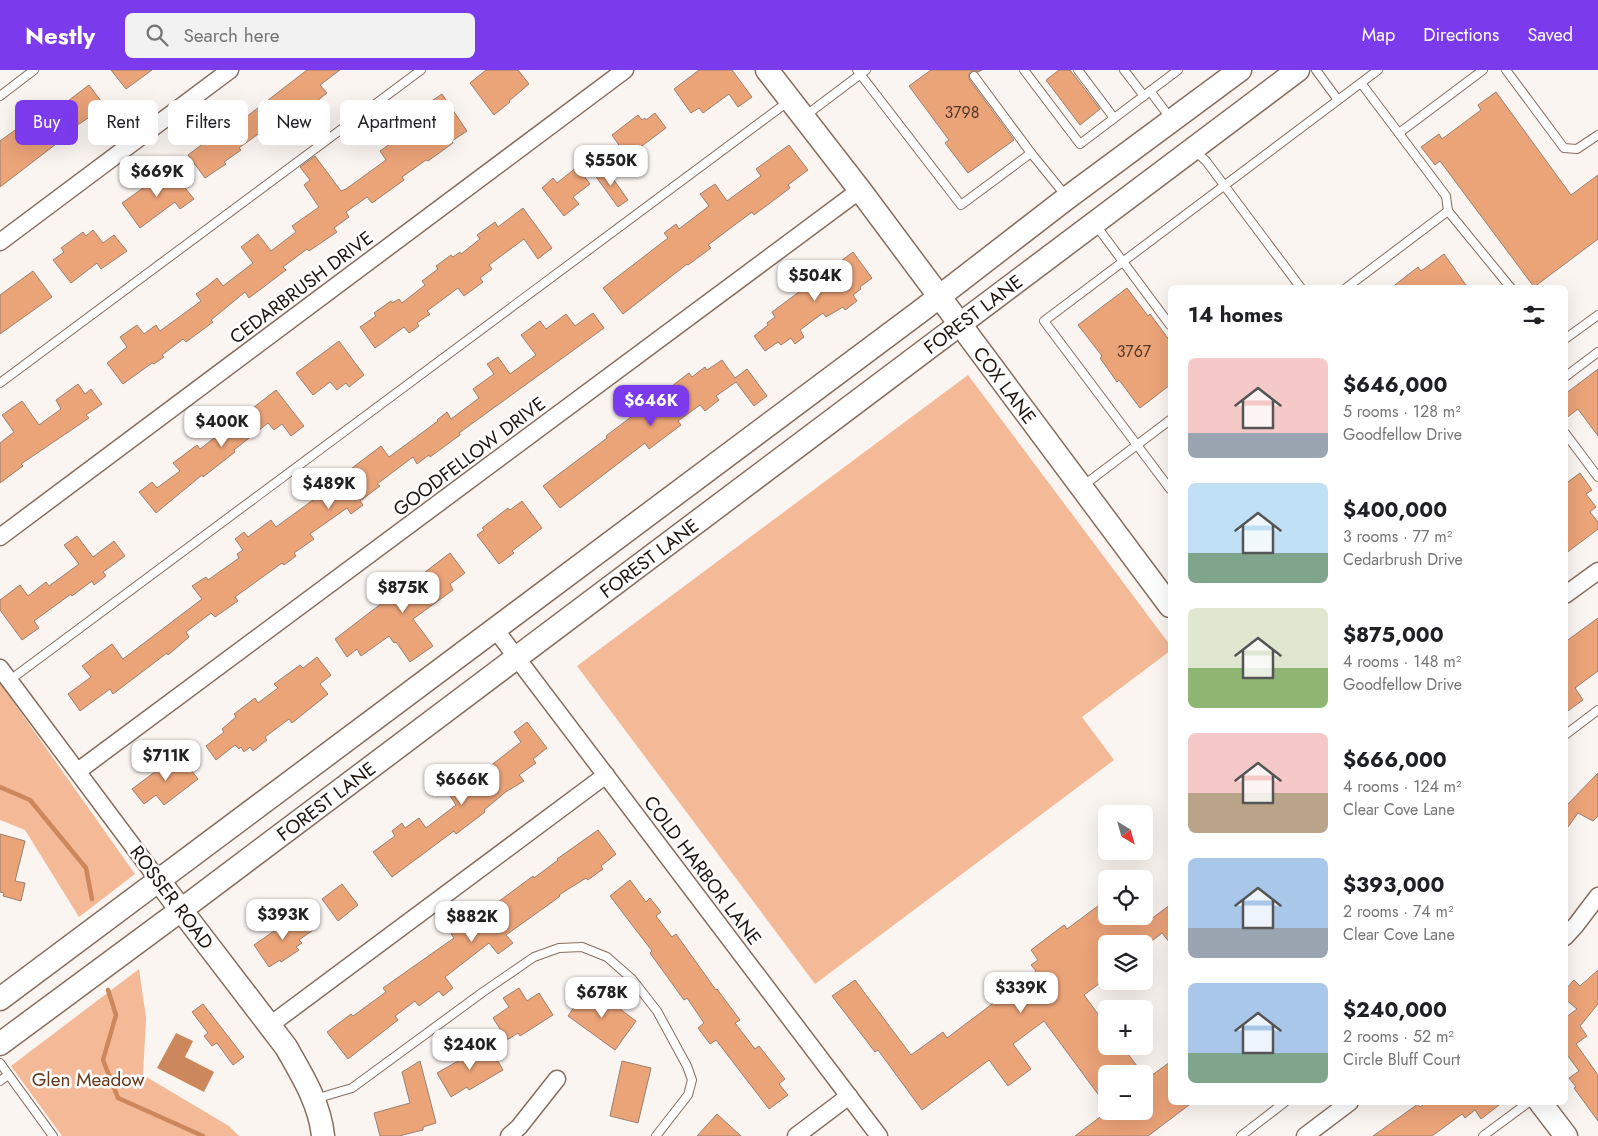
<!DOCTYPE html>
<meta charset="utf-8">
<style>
:root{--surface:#fff;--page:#f2f2f2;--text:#202124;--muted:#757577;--accent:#7c3aed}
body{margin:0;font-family:Jost,sans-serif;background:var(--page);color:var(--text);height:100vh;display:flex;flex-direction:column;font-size:19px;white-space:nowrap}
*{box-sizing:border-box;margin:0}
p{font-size:16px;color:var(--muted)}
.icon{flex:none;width:28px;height:28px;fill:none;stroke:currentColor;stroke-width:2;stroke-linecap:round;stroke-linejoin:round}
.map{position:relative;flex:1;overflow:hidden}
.details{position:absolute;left:1168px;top:215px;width:400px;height:820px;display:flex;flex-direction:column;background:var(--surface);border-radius:8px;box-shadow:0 5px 20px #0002}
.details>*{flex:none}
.top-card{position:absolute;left:15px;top:30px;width:475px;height:45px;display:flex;gap:10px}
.needle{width:32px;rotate:143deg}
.tools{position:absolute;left:1098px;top:735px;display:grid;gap:10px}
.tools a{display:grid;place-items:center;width:55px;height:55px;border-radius:8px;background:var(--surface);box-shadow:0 5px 20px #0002;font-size:25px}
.price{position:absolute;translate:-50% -42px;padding:0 11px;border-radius:10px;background:#fff;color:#222;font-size:16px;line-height:32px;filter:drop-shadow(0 1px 2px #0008)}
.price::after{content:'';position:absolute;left:50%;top:30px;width:15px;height:11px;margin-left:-8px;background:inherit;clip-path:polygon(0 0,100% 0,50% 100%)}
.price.selected{background:var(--accent);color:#fff}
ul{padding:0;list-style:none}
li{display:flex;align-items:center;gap:15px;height:125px;padding:0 20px}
li span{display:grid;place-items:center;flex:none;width:140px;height:100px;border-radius:8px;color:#555}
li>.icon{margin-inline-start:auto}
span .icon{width:60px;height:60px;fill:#fffc;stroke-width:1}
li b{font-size:21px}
h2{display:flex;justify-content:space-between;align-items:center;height:60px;padding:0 20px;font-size:21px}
.tag{padding:0 18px;border-radius:8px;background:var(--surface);box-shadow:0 5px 20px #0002;font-size:18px;line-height:45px}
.tag.selected{background:var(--accent);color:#fff}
header{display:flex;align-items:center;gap:30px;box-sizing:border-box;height:70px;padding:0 25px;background:var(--accent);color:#fff}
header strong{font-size:24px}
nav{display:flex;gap:28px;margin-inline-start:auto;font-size:18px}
.search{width:350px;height:45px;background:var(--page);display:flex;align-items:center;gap:12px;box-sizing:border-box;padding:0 18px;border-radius:8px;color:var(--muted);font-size:19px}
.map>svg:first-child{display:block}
.green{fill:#f4ba97}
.water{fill:#cd875d}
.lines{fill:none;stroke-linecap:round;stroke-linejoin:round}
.stream{stroke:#cd875d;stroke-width:4.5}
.building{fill:#eba378;stroke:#9a8070}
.lane-casing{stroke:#876d5e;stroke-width:10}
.street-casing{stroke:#876d5e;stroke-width:19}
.secondary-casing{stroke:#876d5e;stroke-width:25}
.lane{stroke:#fff;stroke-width:8}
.street{stroke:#fff;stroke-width:16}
.secondary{stroke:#fff;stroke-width:22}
.labels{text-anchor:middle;stroke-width:5;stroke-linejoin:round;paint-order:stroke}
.number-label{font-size:16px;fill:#523829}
.street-label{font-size:19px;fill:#1f150f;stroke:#fff}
.park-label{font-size:19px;fill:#68391a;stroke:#fff}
</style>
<header>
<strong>Nestly</strong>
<div class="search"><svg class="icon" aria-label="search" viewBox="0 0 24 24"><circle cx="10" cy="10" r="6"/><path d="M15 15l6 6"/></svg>Search here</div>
<nav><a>Map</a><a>Directions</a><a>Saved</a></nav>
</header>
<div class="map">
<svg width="1598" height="1066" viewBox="0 0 1598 1066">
<rect width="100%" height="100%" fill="#fbf5f2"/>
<g class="green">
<polygon points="968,305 1170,575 1170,581 1082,647 1114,690 815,914 577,596"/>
<polygon points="0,613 135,804 79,847 25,760 0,750"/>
<polygon points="139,899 146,948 143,1005 229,1056 239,1066 62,1066 11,996"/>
</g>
<polygon class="water" points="176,963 193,971 185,987 214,1002 204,1022 157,998"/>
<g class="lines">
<g class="stream">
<polyline points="0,717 30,730 86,798 92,829"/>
<polyline points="108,920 116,945 103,990 118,1028 203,1066"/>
</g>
</g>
<g class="building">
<polygon points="111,0 152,0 126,19"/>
<polygon points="307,0 340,0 320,15 327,23 312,35 309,31 271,59 269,56 239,78 241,80 224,92 226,94 205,108 188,85 225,57 228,61"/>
<polygon points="486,0 518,0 529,14 509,31 510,32 494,45 470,13"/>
<polygon points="699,0 732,0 752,27 738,37 729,24 703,43 699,38 691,43 674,19"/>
<polygon points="931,0 982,0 978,2 976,1 971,1 969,4 969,9 1014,70 968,103 945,73 949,70 909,16"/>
<polygon points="1059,0 1070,0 1100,39 1080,55 1046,10"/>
<polygon points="89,15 101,31 95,35 99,41 76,56 77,58 0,117 0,71 22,55 24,57 52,35 56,40"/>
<polygon points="1496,22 1571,125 1598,105 1598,169 1534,217 1440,91 1435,95 1421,77 1439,64 1442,69 1481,40 1478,35"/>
<polygon points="442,24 467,61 452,71 453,73 428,91 426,90 402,107 404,110 372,133 367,127 346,142 349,147 334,158 337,162 309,181 307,179 283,197 286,200 249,228 245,222 211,250 213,252 186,272 183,269 162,285 164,287 154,294 152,293 123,314 107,293 127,277 120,267 137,255 144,264 156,255 160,261 201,231 196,224 206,217 217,208 223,216 253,193 241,177 258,164 271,181 296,162 292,156 319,137 304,115 310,110 300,97 315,86 341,121 346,119 386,90 380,81 400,67 403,71 437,48 427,34"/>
<polygon points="655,43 666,58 627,87 612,65 638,45 642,50 645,48 646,50"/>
<polygon points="789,75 808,100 788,115 790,118 754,145 752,142 708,175 711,178 688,195 687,194 623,244 603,218 668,168 664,163 676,154 679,159 709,136 700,124 715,114 727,131 761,106 756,99"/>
<polygon points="604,96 628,130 618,137 594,104"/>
<polygon points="577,97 590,114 573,127 579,134 564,146 542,118 553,108 557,113"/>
<polygon points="170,99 194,129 180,139 175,132 140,158 122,133"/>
<polygon points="523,138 552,178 538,189 524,169 489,195 492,199 480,208 483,212 464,226 458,218 427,241 430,244 417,253 419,256 409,263 404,257 375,278 360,257 376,246 374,243 391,231 392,233 399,229 402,233 425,215 422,211 438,199 436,196 451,185 453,187 460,182 461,184 480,169 477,165 495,152 498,157"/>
<polygon points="93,160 103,173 114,165 127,181 101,199 97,193 71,213 53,190 64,182 61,178 83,162 86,166"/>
<polygon points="853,182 872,208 860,217 861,219 853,225 857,231 845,240 843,237 826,247 823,243 800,260 804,267 795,274 791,268 781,275 778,272 765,281 754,266 768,255 767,253 775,247 772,242"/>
<polygon points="1444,184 1468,218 1391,218 1418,197 1421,201"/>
<polygon points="33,201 52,227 0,264 0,225"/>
<polygon points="1127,218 1148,246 1150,244 1170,271 1170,315 1140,338 1119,310 1117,312 1100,288 1102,286 1078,255"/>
<polygon points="593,243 604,258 459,363 460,365 430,387 429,385 417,394 413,387 377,414 380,416 360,431 363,435 351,444 347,438 310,464 314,469 294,483 296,486 284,495 282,493 235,527 238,531 215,547 211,543 186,562 189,567 168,585 167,583 113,624 110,619 80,641 68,624 91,607 82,596 112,574 123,589 202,529 192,516 206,507 208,510 239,488 237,484 243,480 235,469 244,462 248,467 271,450 276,457 331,417 326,411 340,401 343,405 381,376 389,387 438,351 437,350 447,342 451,349 479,328 473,319 494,304 487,294 498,287 510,304 536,285 521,265 540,251 546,259 566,244 575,256"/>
<polygon points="339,271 364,305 349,317 346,313 337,320 330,312 313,325 296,303"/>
<polygon points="722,290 735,308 747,299 767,326 754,336 736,312 716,326 719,330 705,341 700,335 678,351 681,355 649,379 645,373 560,438 543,416 607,368 606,366 689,303 692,307 705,297 707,300"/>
<polygon points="1598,299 1598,366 1578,339 1565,349 1565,324"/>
<polygon points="78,314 85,324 91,319 102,334 86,345 89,348 21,394 23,396 0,413 0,373 14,362 2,345 22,331 39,355 61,339 56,330"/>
<polygon points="276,320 304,356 291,366 282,354 274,360 268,353 234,380 235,382 203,407 202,405 156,443 139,422 152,412 157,418 180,401 173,393 197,375 200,379"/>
<polygon points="1580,403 1592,420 1586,424 1596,437 1590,442 1598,452 1598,459 1565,484 1565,414"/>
<polygon points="522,431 542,458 512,481 514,483 499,494 477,465 484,460 482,458 508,438 510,440"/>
<polygon points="77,466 93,487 114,471 125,486 103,502 106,506 94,515 92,511 72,526 71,524 34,551 39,558 22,570 0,540 0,530 20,515 28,526 46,512 49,516 79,494 64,475"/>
<polygon points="450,483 465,503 450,514 453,520 413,549 433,576 410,592 396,572 394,573 389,566 361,586 357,579 347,587 335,569 386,530 387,531"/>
<polygon points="1598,548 1598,601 1575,618 1583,630 1565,643 1565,572"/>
<polygon points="317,587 331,605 320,614 328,624 292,653 289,649 265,667 267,670 253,681 250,677 244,682 241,677 239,679 235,675 216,690 206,676 224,662 222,659 236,647 234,644 255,628 258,633 278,618 274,614 300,595 303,598"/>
<polygon points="527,652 547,678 533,689 536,693 519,705 524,711 507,721 484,740 485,742 456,764 454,761 392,807 373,782 395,766 392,761 402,753 405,758 419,748 426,758 456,735 450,726 461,717 466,724 494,703 489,697 521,672 514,662"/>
<polygon points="179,684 198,709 164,735 156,725 144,734 132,719"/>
<polygon points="1598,703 1598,746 1593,751 1578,743 1565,761 1565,737"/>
<polygon points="598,760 616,784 601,796 603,799 588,810 586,808 559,825 560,826 555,830 506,865 513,873 498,884 489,873 445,907 453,918 443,926 439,921 419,936 415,931 395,946 398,950 348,989 327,962 351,944 353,946 386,922 383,918 454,868 451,864 467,852 470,856 496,837 494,835 533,806 534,808 558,790 557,789"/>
<polygon points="0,764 25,771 15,811 25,813 21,831 3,826 4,823 0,822"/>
<polygon points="630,810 646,832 650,828 661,842 656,846 672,867 676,864 716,920 717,919 740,950 735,953 755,979 759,976 785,1009 779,1014 788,1025 769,1039 716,970 710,974 698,958 704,953 687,928 684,930 650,883 652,881 610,826"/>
<polygon points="342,814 358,835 338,851 322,829"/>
<polygon points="1106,830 1106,846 1149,846 1151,849 1170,835 1170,873 1162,863 1148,874 1106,874 1106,905 1099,911 1100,913 1084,925 1106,955 1106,976 1122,976 1143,1004 1106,1004 1106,1035 1044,951 1013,974 1031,999 1008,1016 989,990 922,1040 878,980 875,982 832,926 855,910 911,985 943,962 947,968 1036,901 1031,895 1038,890 1031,880 1064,855 1067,859"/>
<polygon points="302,845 313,860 299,870 302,873 296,877 299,880 281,892 280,890 269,897 254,875 287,852 289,854"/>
<polygon points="1598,900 1598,934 1580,956 1587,966 1576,974 1598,1005 1598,1051 1574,1018 1576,1017 1569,1008 1579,1001 1565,982 1565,948 1577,939 1565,929 1565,920 1574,910 1580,916"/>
<polygon points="519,918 527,931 539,923 553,945 520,966 518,963 507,970 493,948 509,937 503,928"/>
<polygon points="585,921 600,932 604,927 636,951 615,980 568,946"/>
<polygon points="203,934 244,987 233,995 217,973 212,976 204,966 208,963 192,942"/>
<polygon points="488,974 503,1000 469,1020 467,1017 451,1027 437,1003"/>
<polygon points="420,991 436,1053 423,1057 423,1060 399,1066 380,1066 374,1043 410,1033 402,1002"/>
<polygon points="622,991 651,998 638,1053 610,1046"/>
<polygon points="1170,992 1170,1032 1193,1032 1148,1066 1075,1066 1108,1041 1144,1041 1144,1011"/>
<polygon points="1427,1032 1503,1032 1481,1049 1475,1040 1465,1048 1462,1044 1432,1066 1373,1066 1418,1034 1420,1037"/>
<polygon points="717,1044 741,1066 697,1066"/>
</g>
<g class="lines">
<g class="lane-casing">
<g id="lane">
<polyline points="857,0 961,135 1031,83"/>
<polyline points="1024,0 1080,74 1178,0"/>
<polyline points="1078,0 1114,48"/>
<polyline points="1124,0 1144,26"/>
<polyline points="1316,0 1338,30"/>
<polyline points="1506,0 1564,78 1577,79 1598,65"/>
<polyline points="974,6 1031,83 1066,126"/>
<polyline points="1361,13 1446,126 1448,141 1511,218"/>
<polyline points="1150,21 1171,49"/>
<polyline points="0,26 34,0"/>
<polyline points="805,46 866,0"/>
<polyline points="1399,63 1483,0"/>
<polyline points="1195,81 1206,91 1301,218"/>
<polyline points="1095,154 1170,255"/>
<polyline points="1346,218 1448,141"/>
<polyline points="1565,269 1598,245"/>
<polyline points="1565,307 1598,282"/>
<polyline points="0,313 421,0"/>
<polyline points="1565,363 1598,407"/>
<polyline points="1084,415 1170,350"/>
<polyline points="1170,419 1044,251 1378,0"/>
<polyline points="10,610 789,31"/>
<polyline points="1565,665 1598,640"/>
<polyline points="0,993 53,1066"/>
<polyline points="0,1011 8,1005"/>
<polyline points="315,1029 352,1018 483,922 534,887 559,878 582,877 607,887 632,909 657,941 687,996 692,1010 688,1025 656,1066"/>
<polyline points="1241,1066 1285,1032"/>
<polyline points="1483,1066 1529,1032"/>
</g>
</g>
<g class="street-casing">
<g id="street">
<polyline points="0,172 230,0"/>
<polyline points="0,467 625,0"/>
<polyline points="1565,525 1598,501"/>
<polyline points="495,559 879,1066"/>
<polyline points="0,598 159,811"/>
<polyline points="78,701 860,120"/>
<polyline points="1565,867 1576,855 1598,826"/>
<polyline points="270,955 606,705"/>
<polyline points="509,1066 519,1057 557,1009"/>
<polyline points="796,1066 849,1026"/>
<polyline points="1305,1066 1350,1032"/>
</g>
</g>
<g class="secondary-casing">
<g id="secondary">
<polyline points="767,0 860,120 1170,536"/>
<path d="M 159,811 L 286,977 C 302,1005 320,1034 323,1066"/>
<polyline points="0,929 922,240 1067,128 1240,0"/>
<polyline points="0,974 181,840 1298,0"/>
<polyline points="1540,1032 1566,1066"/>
</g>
</g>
<use href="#lane" class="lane"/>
<use href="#street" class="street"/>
<use href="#secondary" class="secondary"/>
</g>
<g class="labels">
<g class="number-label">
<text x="962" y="48">3798</text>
<text x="1134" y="287">3767</text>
</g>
<g class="street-label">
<text transform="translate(301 217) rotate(-37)" y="7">CEDARBRUSH DRIVE</text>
<text transform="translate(973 244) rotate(-37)" y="7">FOREST LANE</text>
<text transform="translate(1005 315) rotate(53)" y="7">COX LANE</text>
<text transform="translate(469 386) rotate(-37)" y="7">GOODFELLOW DRIVE</text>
<text transform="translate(649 488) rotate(-37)" y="7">FOREST LANE</text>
<text transform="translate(326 731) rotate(-37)" y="7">FOREST LANE</text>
<text transform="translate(703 800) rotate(53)" y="7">COLD HARBOR LANE</text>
<text transform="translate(172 827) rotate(53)" y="7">ROSSER ROAD</text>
</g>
<g class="park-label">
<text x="88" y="1016">Glen Meadow</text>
</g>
</g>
</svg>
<div class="tools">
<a><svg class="needle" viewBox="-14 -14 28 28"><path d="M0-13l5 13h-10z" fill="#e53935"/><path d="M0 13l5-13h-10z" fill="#757577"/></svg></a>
<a><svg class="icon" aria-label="locate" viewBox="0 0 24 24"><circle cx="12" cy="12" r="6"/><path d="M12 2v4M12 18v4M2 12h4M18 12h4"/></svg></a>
<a><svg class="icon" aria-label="layers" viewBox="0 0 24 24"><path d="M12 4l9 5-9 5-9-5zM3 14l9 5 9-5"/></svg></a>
<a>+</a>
<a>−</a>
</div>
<b class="price" style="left:611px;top:117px">$550K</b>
<b class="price" style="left:157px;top:128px">$669K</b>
<b class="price" style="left:815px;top:232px">$504K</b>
<b class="price selected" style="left:651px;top:357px">$646K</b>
<b class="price" style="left:222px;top:378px">$400K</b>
<b class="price" style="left:329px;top:440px">$489K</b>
<b class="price" style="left:403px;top:544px">$875K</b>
<b class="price" style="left:166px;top:712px">$711K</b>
<b class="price" style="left:462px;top:736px">$666K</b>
<b class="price" style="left:283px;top:871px">$393K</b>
<b class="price" style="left:472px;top:873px">$882K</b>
<b class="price" style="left:1021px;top:944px">$339K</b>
<b class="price" style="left:602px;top:949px">$678K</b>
<b class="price" style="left:470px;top:1001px">$240K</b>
<div class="top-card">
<a class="tag selected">Buy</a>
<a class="tag">Rent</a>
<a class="tag">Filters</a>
<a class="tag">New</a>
<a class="tag">Apartment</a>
</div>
<section class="details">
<h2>14 homes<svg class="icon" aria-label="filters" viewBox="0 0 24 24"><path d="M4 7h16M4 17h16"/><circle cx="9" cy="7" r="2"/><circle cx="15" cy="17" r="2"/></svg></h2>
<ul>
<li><span style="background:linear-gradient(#f6c9c9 75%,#9aa5b1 0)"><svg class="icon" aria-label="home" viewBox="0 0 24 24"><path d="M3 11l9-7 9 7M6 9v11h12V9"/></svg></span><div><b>$646,000</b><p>5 rooms · 128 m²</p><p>Goodfellow Drive</p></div></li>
<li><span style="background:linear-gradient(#bfe0f5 70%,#7fa58c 0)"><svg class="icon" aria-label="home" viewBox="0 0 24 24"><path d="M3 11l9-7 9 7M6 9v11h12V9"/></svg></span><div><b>$400,000</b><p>3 rooms · 77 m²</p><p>Cedarbrush Drive</p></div></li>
<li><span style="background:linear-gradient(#dfe7d0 60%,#8fb573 0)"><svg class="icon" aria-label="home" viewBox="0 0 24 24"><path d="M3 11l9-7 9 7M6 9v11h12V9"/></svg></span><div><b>$875,000</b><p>4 rooms · 148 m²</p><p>Goodfellow Drive</p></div></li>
<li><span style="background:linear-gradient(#f6c9c9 60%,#b9a48a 0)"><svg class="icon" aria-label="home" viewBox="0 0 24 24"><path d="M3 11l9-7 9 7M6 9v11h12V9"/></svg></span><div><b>$666,000</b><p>4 rooms · 124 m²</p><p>Clear Cove Lane</p></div></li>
<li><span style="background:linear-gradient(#a9c7e8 70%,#9aa5b1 0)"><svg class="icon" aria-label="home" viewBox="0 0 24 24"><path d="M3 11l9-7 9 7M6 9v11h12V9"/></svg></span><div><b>$393,000</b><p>2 rooms · 74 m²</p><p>Clear Cove Lane</p></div></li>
<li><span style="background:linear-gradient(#a9c7e8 70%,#7fa58c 0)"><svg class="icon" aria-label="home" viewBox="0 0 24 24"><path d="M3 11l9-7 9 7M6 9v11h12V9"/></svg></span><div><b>$240,000</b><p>2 rooms · 52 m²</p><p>Circle Bluff Court</p></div></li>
</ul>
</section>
</div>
